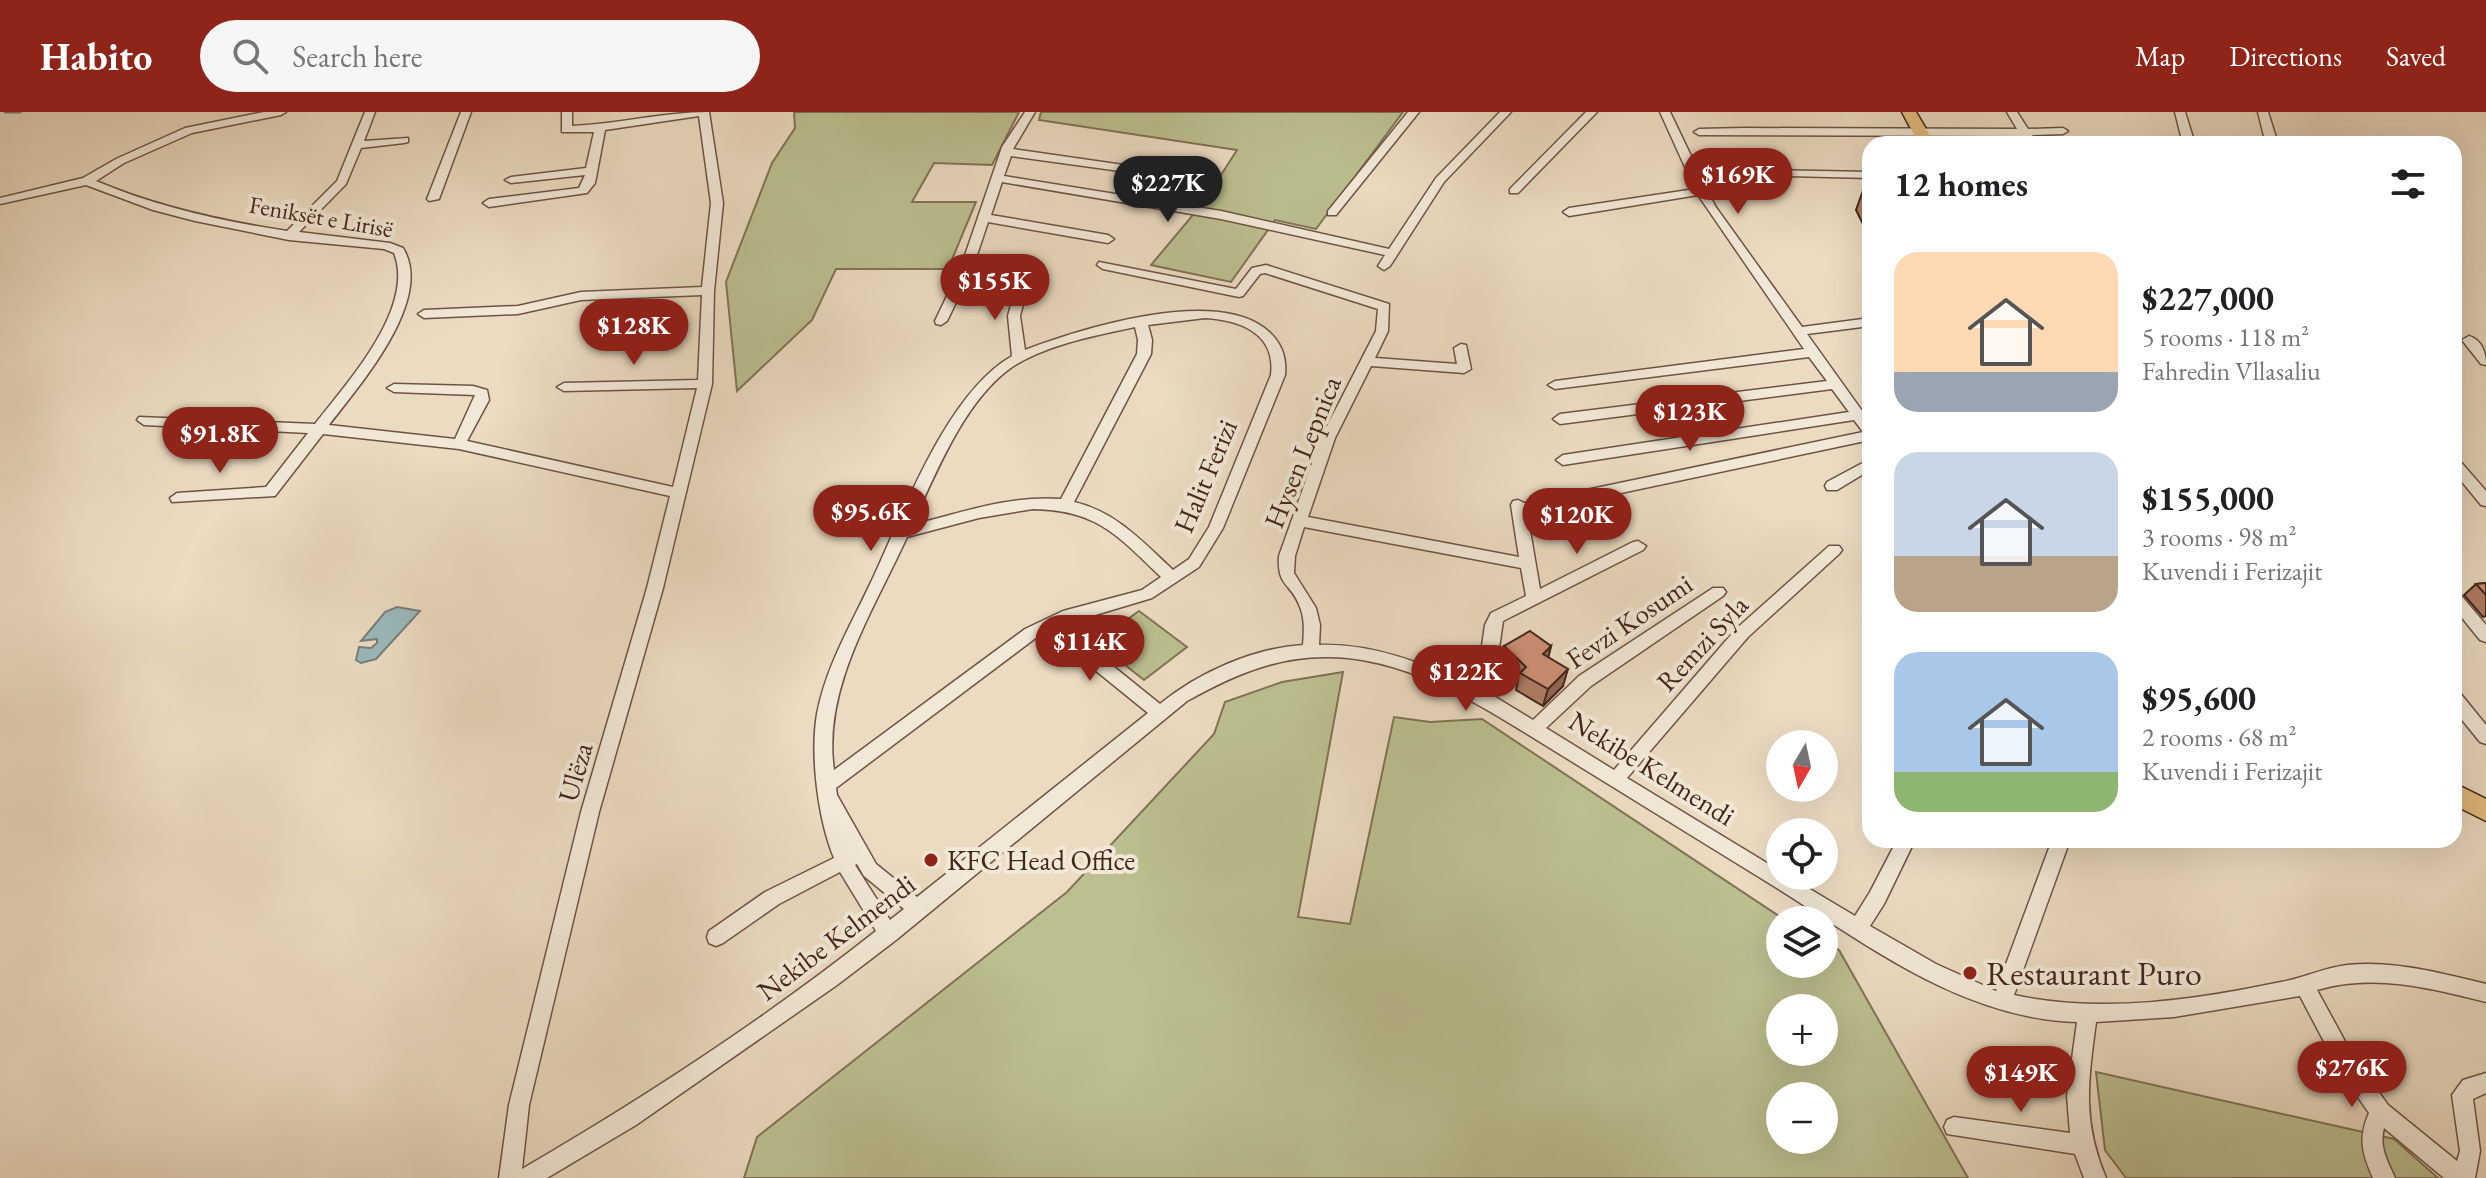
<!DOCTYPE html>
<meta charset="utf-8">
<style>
:root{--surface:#fff;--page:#f6f6f6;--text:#202124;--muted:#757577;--accent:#8f2418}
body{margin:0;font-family:"EB Garamond",serif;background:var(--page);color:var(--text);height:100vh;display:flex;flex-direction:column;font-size:30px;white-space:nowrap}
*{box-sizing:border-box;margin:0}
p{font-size:26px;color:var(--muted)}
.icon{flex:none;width:44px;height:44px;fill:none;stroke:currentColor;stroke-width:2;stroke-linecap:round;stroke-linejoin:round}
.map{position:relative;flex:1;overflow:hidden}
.sheet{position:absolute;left:1862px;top:24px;width:600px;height:712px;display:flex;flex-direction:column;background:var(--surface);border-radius:24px;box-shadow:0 8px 32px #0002}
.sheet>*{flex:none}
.needle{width:52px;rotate:189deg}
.fabs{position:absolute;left:1766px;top:618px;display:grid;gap:16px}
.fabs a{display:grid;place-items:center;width:72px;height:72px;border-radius:50%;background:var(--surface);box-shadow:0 8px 32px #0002;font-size:40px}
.price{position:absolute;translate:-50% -68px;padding:0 18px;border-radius:28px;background:var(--accent);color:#fff;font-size:26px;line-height:52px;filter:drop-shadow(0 2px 4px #0008)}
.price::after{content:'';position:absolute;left:50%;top:48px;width:24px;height:18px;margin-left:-12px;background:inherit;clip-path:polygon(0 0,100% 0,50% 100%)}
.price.selected{background:#222;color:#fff}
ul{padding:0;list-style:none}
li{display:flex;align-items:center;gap:24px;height:200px;padding:0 32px}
li span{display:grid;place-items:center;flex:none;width:224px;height:160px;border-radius:24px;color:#555}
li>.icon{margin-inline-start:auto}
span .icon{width:96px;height:96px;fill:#fffc;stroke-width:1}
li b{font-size:34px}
h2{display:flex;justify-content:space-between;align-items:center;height:96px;padding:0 32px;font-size:34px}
header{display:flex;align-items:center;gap:48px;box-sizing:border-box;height:112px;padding:0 40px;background:var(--accent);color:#fff}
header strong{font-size:38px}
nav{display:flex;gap:44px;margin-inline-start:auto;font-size:28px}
.search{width:560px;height:72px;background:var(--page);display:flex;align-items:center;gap:20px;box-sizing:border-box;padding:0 28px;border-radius:44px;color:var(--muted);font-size:30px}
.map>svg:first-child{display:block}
.green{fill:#bcbf90;stroke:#807356;stroke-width:2;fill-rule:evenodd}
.water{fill:#9bb9bc;stroke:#787f7c;stroke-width:2}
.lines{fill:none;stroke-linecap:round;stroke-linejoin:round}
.stream{stroke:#787f7c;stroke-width:3}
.minor-casing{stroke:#6e5445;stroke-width:3}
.major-casing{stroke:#44271c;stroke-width:3}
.minor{fill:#f2e8d7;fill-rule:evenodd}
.major{fill:#e6be80;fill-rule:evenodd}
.wall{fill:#b17d65;stroke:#44271c;stroke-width:2}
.shaded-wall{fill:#906653;stroke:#44271c;stroke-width:2}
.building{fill:#ce9176;stroke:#44271c;stroke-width:2}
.poi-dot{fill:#8f2418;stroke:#f2e8d7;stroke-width:3}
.labels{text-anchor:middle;stroke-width:8;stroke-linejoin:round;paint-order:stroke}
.far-street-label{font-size:24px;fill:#44271c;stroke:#f2e8d7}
.street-label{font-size:28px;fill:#44271c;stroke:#f2e8d7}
.poi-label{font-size:28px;fill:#44271c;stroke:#f2e8d7;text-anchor:start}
.near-poi-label{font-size:34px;fill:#44271c;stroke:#f2e8d7;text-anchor:start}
</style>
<header>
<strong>Habito</strong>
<div class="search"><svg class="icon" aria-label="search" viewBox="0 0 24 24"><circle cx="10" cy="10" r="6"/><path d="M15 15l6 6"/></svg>Search here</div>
<nav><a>Map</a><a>Directions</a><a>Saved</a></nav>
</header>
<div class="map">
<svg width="2486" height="1066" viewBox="0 0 2486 1066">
<rect width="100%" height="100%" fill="#ebdbc1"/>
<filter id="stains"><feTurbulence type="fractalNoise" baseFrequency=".0025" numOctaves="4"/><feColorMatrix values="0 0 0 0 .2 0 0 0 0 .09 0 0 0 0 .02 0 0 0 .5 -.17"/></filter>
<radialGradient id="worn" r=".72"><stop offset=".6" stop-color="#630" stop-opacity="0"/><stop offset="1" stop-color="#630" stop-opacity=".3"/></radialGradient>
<g class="green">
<polygon points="794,0 1019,0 992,53 934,51 912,90 976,90 948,157 836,157 812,208 737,279 726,170 772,51 795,16"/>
<polygon points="1041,0 1403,0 1316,117 1275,108 1231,170 1151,153 1203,91 1237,38 1039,8"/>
<polygon points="1139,499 1187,535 1144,568 1096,530"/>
<path d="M 1343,560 L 1298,805 L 1350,812 L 1394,605 L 1430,610 L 1482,607 L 1785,808 L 1780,808 L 1780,852 L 1824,852 L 1824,830 L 1839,838 L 1968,1066 L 744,1066 L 757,1025 L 1067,780 L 1214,622 L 1225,590 L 1282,570 ZM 1780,896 L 1824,896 L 1824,940 L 1780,940 ZM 1824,984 L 1824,1028 L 1780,1028 L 1780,984 Z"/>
<polygon points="2096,960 2394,1027 2438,1066 2126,1066 2105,1038"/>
</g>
<polygon class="water" points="397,495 420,499 376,547 361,551 356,548 359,535 371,536 377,531 377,527 361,529 385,500"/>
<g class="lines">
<polyline class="stream" points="5,0 20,0"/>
<g class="minor-casing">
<g id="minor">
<path d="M 264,0 L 286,0 L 281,3 L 192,21 L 124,51 L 96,69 C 157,95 221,109 287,119 L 337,69 L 365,0 L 375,0 L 364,29 L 408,26 L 408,30 L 404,31 L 361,36 L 346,72 L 299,120 L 390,131 L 403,136 C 435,188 358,275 329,313 L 455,327 L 475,283 L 394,280 L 387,276 L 394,272 L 473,274 L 487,278 L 489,288 L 467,329 L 673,375 L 697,276 L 564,279 L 557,275 L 564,271 L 698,268 L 702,183 L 581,188 L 518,202 L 424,206 L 418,202 L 424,198 L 518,194 L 581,180 L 702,175 L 711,91 L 699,4 L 605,18 L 595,71 L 587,81 L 489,95 L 483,91 L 489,87 L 579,76 L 585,63 L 511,71 L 505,68 L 511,65 L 586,56 L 594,20 L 562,20 L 562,0 L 572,0 L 572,14 C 618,12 663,0 709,0 L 723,91 L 714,179 L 712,272 L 663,476 L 599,700 L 529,993 L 522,1057 C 644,986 765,907 876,819 L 840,760 L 779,792 L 723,831 L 716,834 L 709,831 L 707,825 L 709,819 L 765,780 L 834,746 C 818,707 810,643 817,602 C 826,554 852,511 872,468 C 904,400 946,282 1012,244 L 1008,204 L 1016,173 L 1005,161 L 1007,158 L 1015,158 L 1028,173 L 1020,204 L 1025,238 C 1083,216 1209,177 1263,215 C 1280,227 1287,243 1285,263 L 1223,416 L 1199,455 L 1152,486 L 1062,513 L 1160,592 C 1198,561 1253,536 1303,533 C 1304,521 1305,507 1300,495 C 1291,470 1277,476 1279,444 L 1321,326 L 1376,219 L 1378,197 L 1265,161 L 1260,162 L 1243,184 L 1239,185 L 1103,157 L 1097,153 L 1099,150 L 1236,177 L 1252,156 L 1266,153 L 1389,192 L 1388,219 L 1375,246 L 1457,252 L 1454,236 L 1461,232 L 1466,233 L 1471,257 L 1464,261 L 1371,254 L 1335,326 L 1308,405 L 1519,445 L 1511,393 L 1513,389 L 1518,388 L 1524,391 L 1863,320 L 1854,308 L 1563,353 L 1556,348 L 1563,343 L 1849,300 L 1832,277 L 1560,312 L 1553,307 L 1560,302 L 1827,269 L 1809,245 L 1555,277 L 1548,273 L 1555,269 L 1804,237 L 1698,83 L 1569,104 L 1563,100 L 1569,96 L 1695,77 L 1660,0 L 1670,0 L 1715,94 L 1802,215 L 1870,206 L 1870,214 L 1807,222 L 1870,310 L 1870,328 L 1527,401 L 1540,477 L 1633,430 L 1638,429 L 1646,434 L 1643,438 L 1503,509 L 1492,583 L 1533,608 L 1579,564 L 1713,476 L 1723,476 L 1726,480 L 1723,484 L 1591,574 L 1546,616 L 1614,658 L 1736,517 L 1829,434 L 1839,434 L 1842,438 L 1839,442 L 1748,525 L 1627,666 L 1780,759 L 1780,764 L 1788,764 L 1855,804 L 1870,780 L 1897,728 L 1915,728 L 1884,792 L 1870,814 L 1936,852 L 1996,879 L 2052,728 L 2070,728 L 2014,883 C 2101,902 2195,888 2281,870 C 2303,866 2324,856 2347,853 C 2393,848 2441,861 2486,872 L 2486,890 C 2431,876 2374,861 2317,878 L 2353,944 L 2388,993 L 2457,1049 L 2460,1039 L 2452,983 L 2463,968 L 2486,961 L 2486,981 L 2473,987 L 2480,1039 L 2475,1066 L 2444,1066 L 2384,1016 C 2379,1035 2387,1048 2395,1066 L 2373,1066 C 2362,1041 2358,1026 2369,1001 L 2339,958 L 2300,884 L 2174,905 L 2096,910 C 2088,970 2082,1009 2106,1066 L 2084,1066 L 2075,1042 L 1947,1022 L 1944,1015 L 1947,1008 L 1954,1005 L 2070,1021 L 2067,984 L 2077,910 C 1962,907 1865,831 1772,773 C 1696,726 1621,680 1545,633 C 1480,593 1409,546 1329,545 C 1276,544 1232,564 1187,589 L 896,828 L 837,873 L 636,1013 L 547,1066 L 499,1066 L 509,993 L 581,700 L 647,476 L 670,384 L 459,337 L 323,322 L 275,384 L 172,390 L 170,386 L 177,381 L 266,375 L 308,321 L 144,313 L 137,308 L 139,305 L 315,312 C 346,272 416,196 394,141 L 384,137 L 289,128 L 195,109 L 153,98 L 86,73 L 0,92 L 0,86 L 83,66 L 116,47 L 185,16 ZM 1205,206 C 1240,208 1276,221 1271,263 L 1209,415 L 1189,447 L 1173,458 C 1143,430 1115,399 1074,390 L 1151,242 L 1152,228 L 1148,213 ZM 1135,215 L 1138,228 L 1137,242 L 1061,387 C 1009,383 961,401 912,413 C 935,363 963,292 1008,258 C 1040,234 1097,223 1135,215 ZM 1033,397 C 1097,398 1117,423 1161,465 L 1142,478 L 1063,499 L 1025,517 L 834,658 C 822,576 874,498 907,425 L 979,406 ZM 1304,415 L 1521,456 L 1526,484 L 1491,501 L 1485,513 L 1476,576 C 1428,553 1374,531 1319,533 L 1320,513 L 1316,496 L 1294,461 L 1295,444 ZM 1048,520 L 1148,601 L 917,785 L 876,752 L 837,683 L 836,676 L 1037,525 ZM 857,752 L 864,764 L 904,797 L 890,808 L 855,753 Z"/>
<polygon points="461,0 471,0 439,87 429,89 427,87"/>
<polygon points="1025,0 1035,0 1013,37 1200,64 1206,67 1200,70 1011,44 1004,64 1221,99 1389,137 1436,66 1500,0 1511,0 1444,70 1390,154 1384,158 1378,154 1385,143 1221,107 1002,70 991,103 1108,123 1114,127 1108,131 988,110 973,155 947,209 941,213 936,212 935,209 961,155 1002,35"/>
<polygon points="1408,0 1419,0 1336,103 1328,103 1328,99"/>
<polygon points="1586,0 1597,0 1518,81 1510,81 1510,77"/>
<polygon points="2007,0 2017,0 2028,17 2063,16 2068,19 2063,22 2032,23 2038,32 2026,32 2021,24 1699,23 1694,20 1699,17 1744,16 2017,17"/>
<polygon points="2175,0 2185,0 2195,32 2183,32"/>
<polygon points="2258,0 2268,0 2278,32 2266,32"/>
<polygon points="1717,57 1870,60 1870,66 1713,62 1713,58"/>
<path d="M 2469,224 C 2482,228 2486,241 2486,253 L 2481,252 L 2462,228 Z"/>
<polygon points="2454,346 2459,348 2486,379 2486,394 2481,393 2454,360"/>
<polygon points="1870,347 1870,358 1837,378 1827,378 1825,374 1827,370"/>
<polygon points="2454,479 2459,481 2486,513 2486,530 2480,528 2454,496"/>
<polygon points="2454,579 2460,581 2486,613 2486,632 2480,630 2454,598"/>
</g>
</g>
<g class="major-casing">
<g id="major">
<polygon points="1902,0 1916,0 1935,32 1919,32"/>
<polygon points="2454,671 2486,687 2486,709 2454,693"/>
</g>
</g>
<use href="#minor" class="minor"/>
<use href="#major" class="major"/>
</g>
<g class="wall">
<polygon points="1864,76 1870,76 1870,120 1867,120 1856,98"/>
<polygon points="2486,471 2486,504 2483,505 2464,483 2476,472"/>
<polygon points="1504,534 1551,534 1548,545 1563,574 1543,594 1516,578 1518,568 1500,551"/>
</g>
<g class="shaded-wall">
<polygon points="1551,534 1547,551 1543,542"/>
<polygon points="1568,557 1563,574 1543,594 1548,577"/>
</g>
<g class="building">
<polygon points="1864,76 1870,76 1870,87"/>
<polygon points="2486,471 2486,483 2476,472"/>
<polygon points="1530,519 1551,534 1543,542 1568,557 1548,577 1520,561 1526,555 1504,534"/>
</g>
<g class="poi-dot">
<circle cx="931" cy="748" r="8"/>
<circle cx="1970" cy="861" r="8"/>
</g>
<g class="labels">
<g class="far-street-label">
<text transform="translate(321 105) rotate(10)" y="8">Feniksët e Lirisë</text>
</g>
<g class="street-label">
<text transform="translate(1302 340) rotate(-68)" y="10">Hysen Lepnica</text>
<text transform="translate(1205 364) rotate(-67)" y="10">Halit Ferizi</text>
<text transform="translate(1629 509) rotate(-34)" y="10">Fevzi Kosumi</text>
<text transform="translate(1702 531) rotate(-47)" y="10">Remzi Syla</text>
<text transform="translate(1652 656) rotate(32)" y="10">Nekibe Kelmendi</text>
<text transform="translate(575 660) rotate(-74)" y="10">Ulëza</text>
<text transform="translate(836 825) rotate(-37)" y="10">Nekibe Kelmendi</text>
</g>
<g class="poi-label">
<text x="947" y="758">KFC Head Office</text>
</g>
<g class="near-poi-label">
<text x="1986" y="873">Restaurant Puro</text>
</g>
</g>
<rect width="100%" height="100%" filter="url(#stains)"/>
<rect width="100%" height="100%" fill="url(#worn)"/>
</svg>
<div class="fabs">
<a><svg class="needle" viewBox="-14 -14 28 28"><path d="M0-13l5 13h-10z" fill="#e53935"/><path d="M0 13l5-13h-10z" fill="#757577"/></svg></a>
<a><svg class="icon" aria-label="locate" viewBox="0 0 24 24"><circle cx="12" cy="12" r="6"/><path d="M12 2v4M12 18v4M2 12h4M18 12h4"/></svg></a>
<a><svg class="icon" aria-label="layers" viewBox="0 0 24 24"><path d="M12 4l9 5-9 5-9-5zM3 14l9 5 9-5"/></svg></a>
<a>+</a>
<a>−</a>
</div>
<b class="price" style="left:1738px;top:104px">$169K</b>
<b class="price selected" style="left:1168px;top:112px">$227K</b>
<b class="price" style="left:995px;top:210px">$155K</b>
<b class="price" style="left:634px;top:255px">$128K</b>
<b class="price" style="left:1690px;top:341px">$123K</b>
<b class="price" style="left:220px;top:363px">$91.8K</b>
<b class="price" style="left:871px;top:441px">$95.6K</b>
<b class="price" style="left:1577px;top:444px">$120K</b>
<b class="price" style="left:1090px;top:571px">$114K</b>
<b class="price" style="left:1466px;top:601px">$122K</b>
<b class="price" style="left:2352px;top:997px">$276K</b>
<b class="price" style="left:2021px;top:1002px">$149K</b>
<section class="sheet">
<h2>12 homes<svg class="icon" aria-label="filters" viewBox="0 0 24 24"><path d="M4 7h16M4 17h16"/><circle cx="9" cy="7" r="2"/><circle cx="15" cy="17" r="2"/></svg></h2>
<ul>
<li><span style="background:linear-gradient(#ffd9b3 75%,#9aa5b1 0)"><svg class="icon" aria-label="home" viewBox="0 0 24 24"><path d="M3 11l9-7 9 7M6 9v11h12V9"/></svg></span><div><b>$227,000</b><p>5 rooms · 118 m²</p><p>Fahredin Vllasaliu</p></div></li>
<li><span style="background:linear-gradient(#c9d6e8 65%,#b9a48a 0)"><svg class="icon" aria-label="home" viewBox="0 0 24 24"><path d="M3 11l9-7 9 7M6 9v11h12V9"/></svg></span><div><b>$155,000</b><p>3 rooms · 98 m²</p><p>Kuvendi i Ferizajit</p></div></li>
<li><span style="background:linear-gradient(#a9c7e8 75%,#8fb573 0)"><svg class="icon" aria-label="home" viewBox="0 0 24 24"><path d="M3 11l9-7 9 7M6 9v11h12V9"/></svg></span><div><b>$95,600</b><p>2 rooms · 68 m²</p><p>Kuvendi i Ferizajit</p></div></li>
</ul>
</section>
</div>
